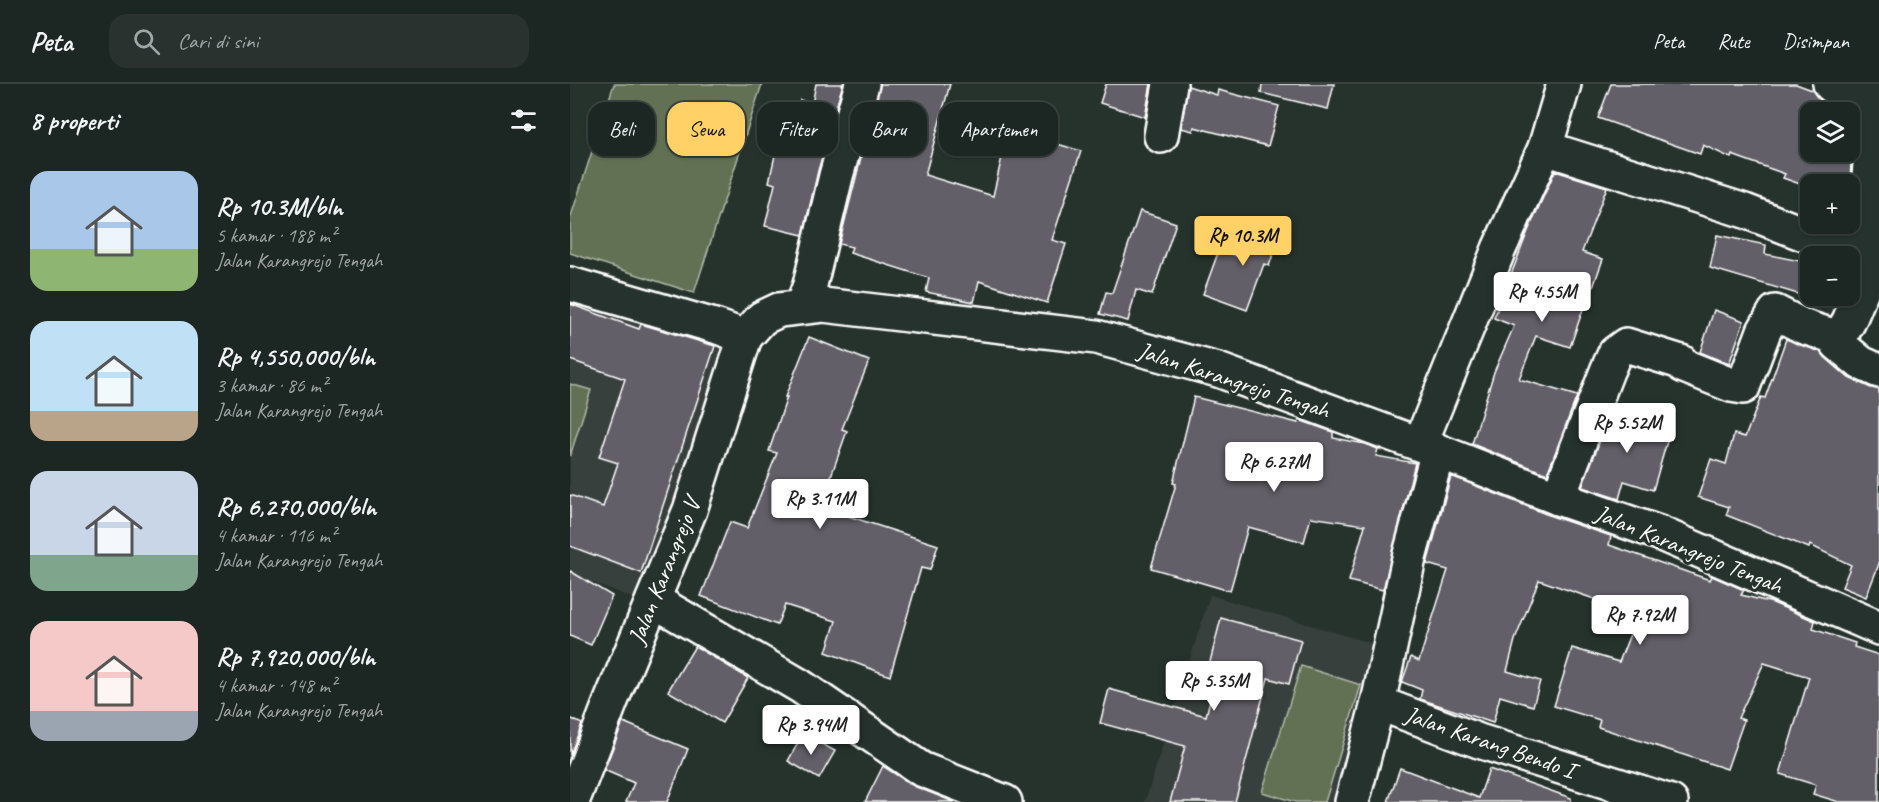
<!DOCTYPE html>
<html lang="id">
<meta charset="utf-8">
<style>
:root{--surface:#1c2622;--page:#29322f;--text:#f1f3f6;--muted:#a0a5a5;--line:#3a4340;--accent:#ffd166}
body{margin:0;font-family:Caveat,sans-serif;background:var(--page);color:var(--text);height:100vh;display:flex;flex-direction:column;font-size:22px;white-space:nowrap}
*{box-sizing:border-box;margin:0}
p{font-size:20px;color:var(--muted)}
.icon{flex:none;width:33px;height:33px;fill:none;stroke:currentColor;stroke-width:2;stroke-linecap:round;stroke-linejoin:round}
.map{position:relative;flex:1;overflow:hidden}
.details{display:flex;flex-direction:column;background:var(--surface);width:570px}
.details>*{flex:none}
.hud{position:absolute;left:18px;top:18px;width:570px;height:54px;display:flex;gap:12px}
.tools{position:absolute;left:1230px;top:18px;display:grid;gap:12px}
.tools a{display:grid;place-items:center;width:60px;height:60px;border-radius:12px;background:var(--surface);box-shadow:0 2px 4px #0004,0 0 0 2px var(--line);font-size:30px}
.price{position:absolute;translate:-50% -51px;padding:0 14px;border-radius:6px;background:#fff;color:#222;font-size:20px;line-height:39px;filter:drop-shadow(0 2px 3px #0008)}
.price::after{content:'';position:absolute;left:50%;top:36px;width:18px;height:14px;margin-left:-9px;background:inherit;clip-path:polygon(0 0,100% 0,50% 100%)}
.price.on{background:var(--accent);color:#111}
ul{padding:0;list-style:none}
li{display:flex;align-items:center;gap:18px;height:150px;padding:0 30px}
li span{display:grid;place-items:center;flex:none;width:168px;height:120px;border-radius:18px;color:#555}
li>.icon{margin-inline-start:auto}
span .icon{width:72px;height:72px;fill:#fffc;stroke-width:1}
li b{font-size:26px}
h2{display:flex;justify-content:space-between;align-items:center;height:72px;padding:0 30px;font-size:26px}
.pill{padding:0 21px;border-radius:18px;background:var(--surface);box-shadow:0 2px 4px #0004,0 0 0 2px var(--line);font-size:21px;line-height:54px}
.pill.on{background:var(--accent);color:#111}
header{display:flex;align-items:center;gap:36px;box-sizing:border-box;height:84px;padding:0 30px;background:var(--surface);border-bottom:2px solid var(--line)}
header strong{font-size:28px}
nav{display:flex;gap:33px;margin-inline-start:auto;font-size:21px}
.search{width:420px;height:54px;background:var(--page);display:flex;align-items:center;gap:15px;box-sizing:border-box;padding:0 21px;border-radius:18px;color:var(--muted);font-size:22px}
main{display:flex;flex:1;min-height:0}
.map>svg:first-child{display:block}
.built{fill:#39403e}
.green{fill:#627152;stroke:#b0b8a8;stroke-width:1.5}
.building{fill:#645e67;stroke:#fff;stroke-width:1.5}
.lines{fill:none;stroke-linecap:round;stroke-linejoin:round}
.minor-casing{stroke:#fff;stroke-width:38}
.minor{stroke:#26332d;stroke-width:33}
.labels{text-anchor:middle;stroke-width:6;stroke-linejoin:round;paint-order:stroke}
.street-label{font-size:24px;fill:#fff;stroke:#26332d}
</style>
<header>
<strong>Peta</strong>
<div class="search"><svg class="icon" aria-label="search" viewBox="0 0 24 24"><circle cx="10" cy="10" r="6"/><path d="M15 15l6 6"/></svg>Cari di sini</div>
<nav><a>Peta</a><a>Rute</a><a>Disimpan</a></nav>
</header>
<main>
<section class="details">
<h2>8 properti<svg class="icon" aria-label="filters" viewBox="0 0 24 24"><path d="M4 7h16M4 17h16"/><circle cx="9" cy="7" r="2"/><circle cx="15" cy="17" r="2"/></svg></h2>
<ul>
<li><span style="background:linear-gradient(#a9c7e8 65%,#8fb573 0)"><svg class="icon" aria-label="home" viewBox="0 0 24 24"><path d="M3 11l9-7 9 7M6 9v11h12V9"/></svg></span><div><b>Rp 10.3M/bln</b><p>5 kamar · 188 m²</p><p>Jalan Karangrejo Tengah</p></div></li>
<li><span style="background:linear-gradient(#bfe0f5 75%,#b9a48a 0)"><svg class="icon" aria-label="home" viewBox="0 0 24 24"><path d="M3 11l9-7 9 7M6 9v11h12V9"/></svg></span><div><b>Rp 4,550,000/bln</b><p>3 kamar · 86 m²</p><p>Jalan Karangrejo Tengah</p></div></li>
<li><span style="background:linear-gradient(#c9d6e8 70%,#7fa58c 0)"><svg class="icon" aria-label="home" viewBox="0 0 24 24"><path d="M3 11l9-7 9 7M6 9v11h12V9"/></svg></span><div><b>Rp 6,270,000/bln</b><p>4 kamar · 116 m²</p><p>Jalan Karangrejo Tengah</p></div></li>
<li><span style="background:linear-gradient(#f6c9c9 75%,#9aa5b1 0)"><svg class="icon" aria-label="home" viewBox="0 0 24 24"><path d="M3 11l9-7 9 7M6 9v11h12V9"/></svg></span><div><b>Rp 7,920,000/bln</b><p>4 kamar · 148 m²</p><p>Jalan Karangrejo Tengah</p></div></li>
</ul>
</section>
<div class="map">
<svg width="1309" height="718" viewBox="0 0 1309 718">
<rect width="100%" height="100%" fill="#26332d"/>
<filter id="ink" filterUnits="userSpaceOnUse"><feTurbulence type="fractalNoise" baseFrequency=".0167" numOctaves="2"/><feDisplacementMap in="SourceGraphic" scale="12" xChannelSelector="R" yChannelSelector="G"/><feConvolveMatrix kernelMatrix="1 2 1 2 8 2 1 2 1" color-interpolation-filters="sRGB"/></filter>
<g filter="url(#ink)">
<g class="built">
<polygon points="0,209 165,259 70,517 0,489"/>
<polygon points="640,511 817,564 774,718 575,718"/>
</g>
<g class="green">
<polygon points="44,0 192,0 124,209 0,169 0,135"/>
<polygon points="0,300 21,306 0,372"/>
<polygon points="731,582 791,601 755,718 725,718 692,708"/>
</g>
<g class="building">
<polygon points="246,0 273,0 248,87 233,151 195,142 205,100 199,98 208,58 220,62 230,16 242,20"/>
<polygon points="310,0 380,0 355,91 423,112 441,34 470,40 467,54 511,67 482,156 496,160 477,219 409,197 404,218 356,208 359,194 280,169 282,163 269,160"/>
<polygon points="536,0 581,0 575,33 530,19"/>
<polygon points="692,0 764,0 758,25 691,9"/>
<polygon points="1041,0 1226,0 1242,6 1248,14 1264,28 1240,28 1240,68 1275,68 1271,75 1281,78 1280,100 1230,100 1213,94 1215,90 1162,71 1161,74 1133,61 1130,70 1028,34"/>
<polygon points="618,2 647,11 648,6 709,22 698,62 624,43 623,47 611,44"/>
<polygon points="985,87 1037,103 1012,168 1033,175 1021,209 1019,208 1000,263 966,252 949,295 1007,312 977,390 902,360 924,288 944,242 924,234 958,147"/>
<polygon points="570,127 606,139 582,211 566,206 558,237 530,230 536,208 542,209"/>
<polygon points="680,136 711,147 699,182 694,180 677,226 633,210 649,166 668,172"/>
<polygon points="1147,151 1196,161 1195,170 1240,179 1240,212 1269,212 1265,221 1140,184"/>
<polygon points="0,220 69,245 71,240 145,262 71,489 0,462 0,411 33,423 48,379 29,373 55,295 0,276"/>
<polygon points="1144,226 1174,237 1159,280 1130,268"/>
<polygon points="239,253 299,277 272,345 277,347 250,423 368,461 360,486 351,484 320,592 256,568 266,537 215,521 207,541 131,512 160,438 177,444 207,369 199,367 217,313 215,313"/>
<polygon points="1216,255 1251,268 1256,274 1279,294 1301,304 1309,305 1309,480 1296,513 1272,503 1281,481 1240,461 1239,464 1156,431 1159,423 1128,413 1141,375 1156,380 1164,350 1175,353 1191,313 1195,314"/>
<polygon points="624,313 728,339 729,336 763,348 763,354 795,360 808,365 806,372 845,379 813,506 779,497 795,441 741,433 734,458 678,443 660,507 581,484 606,400 603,399"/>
<polygon points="1043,323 1097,339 1094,353 1098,354 1083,406 1054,397 1049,415 1012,403"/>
<polygon points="881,392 981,432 1041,452 1039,461 1140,496 1142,492 1174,506 1171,511 1203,519 1245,537 1243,545 1285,559 1284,563 1309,571 1309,718 1269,718 1243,710 1246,701 1210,690 1239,593 1194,579 1168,634 1174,636 1157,685 1028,643 1030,636 984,622 1002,564 1049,578 1068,530 969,496 945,556 937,587 970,597 963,622 930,612 923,639 850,615 852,606 832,598 841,573 849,577 878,486 857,480"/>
<polygon points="0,487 42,512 21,561 0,552"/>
<polygon points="651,534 731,556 719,600 698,594 665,718 600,718 615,662 530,639 539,605 636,632 647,588 638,586"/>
<polygon points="125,562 178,594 152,639 98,607"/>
<polygon points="0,634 12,640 0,671"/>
<polygon points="53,638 118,665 97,718 56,718 64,699 34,686"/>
<polygon points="233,650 265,667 249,695 218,677"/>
<polygon points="313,682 344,702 384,718 295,718"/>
<polygon points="830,684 909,714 919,685 1001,714 1001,718 818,718"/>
</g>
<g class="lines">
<g class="minor-casing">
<g id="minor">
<polyline points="1302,0 1309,10"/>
<polyline points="591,52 600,0"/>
<polyline points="975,64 1175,127 1275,166 1287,157 1296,127 1303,47 1297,32 1260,0"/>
<polyline points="0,200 148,243 175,253 192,234 209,226 253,221 526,253 648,286 868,367 988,414 1089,449 1309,544"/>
<polyline points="232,222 240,201 266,92 292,0"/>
<polyline points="1269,254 1268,260 1291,279 1309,287"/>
<polyline points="857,343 929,165 975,64 994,0"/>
<polyline points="988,414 1037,287 1045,269 1056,261 1111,278 1114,282 1161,301 1173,303 1194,247 1205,228 1234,243 1269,254 1279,237 1301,184 1309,129"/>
<polyline points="83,516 230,602 351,685 435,718"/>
<polyline points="808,619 909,657 1101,718"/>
<polyline points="2,718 41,617 120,426 175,253"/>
<polyline points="782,718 808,619 839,474 868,367"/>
</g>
</g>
<use href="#minor" class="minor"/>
</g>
</g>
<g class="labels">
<g class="street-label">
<text transform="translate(664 296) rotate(18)" y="8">Jalan Karangrejo Tengah</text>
<text transform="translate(1119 465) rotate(22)" y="8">Jalan Karangrejo Tengah</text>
<text transform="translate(94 487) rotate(-68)" y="8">Jalan Karangrejo V</text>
<text transform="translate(920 658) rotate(19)" y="8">Jalan Karang Bendo I</text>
</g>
</g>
</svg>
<div class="tools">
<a><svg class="icon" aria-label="layers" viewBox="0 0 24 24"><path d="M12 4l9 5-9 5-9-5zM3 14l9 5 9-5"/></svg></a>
<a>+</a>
<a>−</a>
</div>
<b class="price on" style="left:673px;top:183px">Rp 10.3M</b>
<b class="price" style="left:972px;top:239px">Rp 4.55M</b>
<b class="price" style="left:1057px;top:370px">Rp 5.52M</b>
<b class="price" style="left:704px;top:409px">Rp 6.27M</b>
<b class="price" style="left:250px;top:446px">Rp 3.11M</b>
<b class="price" style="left:1070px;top:562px">Rp 7.92M</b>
<b class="price" style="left:644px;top:628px">Rp 5.35M</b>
<b class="price" style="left:241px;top:672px">Rp 3.94M</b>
<div class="hud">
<a class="pill">Beli</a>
<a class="pill on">Sewa</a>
<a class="pill">Filter</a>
<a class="pill">Baru</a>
<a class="pill">Apartemen</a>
</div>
</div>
</main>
